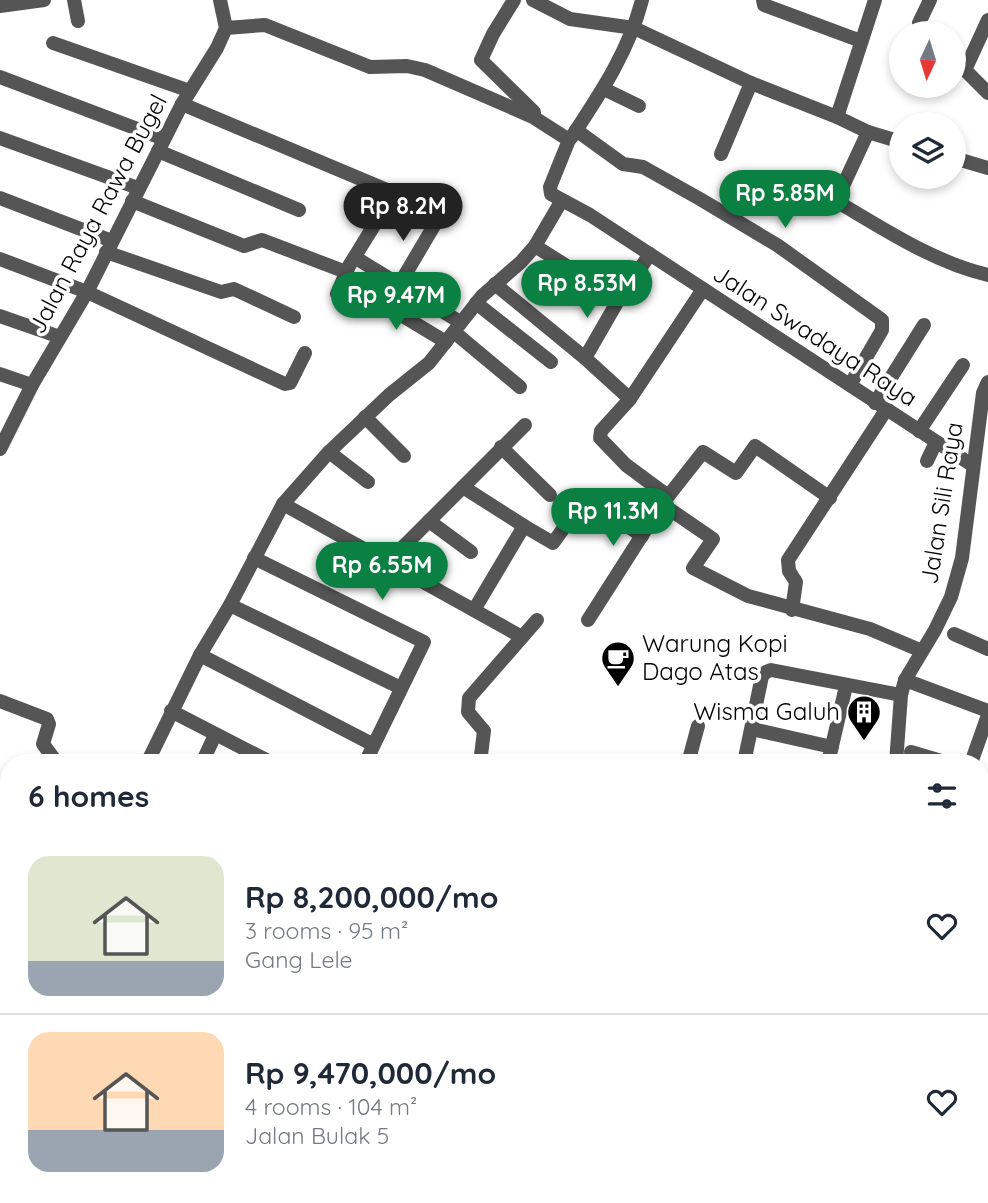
<!DOCTYPE html>
<meta charset="utf-8">
<style>
:root{--surface:#fff;--page:#f2f2f3;--text:#1f2937;--muted:#747a83;--line:#e0e1e3;--accent:#0b8043}
body{margin:0;font-family:Quicksand,sans-serif;background:var(--page);color:var(--text);height:100vh;display:flex;flex-direction:column;font-size:26px;white-space:nowrap}
*{box-sizing:border-box;margin:0}
p{font-size:23px;color:var(--muted)}
.icon{flex:none;width:38px;height:38px;fill:none;stroke:currentColor;stroke-width:2;stroke-linecap:round;stroke-linejoin:round}
.map{position:relative;flex:1;overflow:hidden}
.details{position:absolute;left:0px;top:754px;width:989px;height:450px;display:flex;flex-direction:column;background:var(--surface);border-radius:28px 28px 0 0;box-shadow:0 4px 10px #0003}
.details>*{flex:none}
.needle{width:46px;rotate:184deg}
.fabs{position:absolute;left:889px;top:21px;display:grid;gap:14px}
.fabs a{display:grid;place-items:center;width:77px;height:77px;border-radius:50%;background:var(--surface);box-shadow:0 4px 10px #0003;font-size:35px}
.price{position:absolute;translate:-50% -60px;padding:0 16px;border-radius:24px;background:var(--accent);color:#fff;font-size:23px;line-height:46px;filter:drop-shadow(0 2px 4px #0008)}
.price::after{content:'';position:absolute;left:50%;top:42px;width:21px;height:16px;margin-left:-10px;background:inherit;clip-path:polygon(0 0,100% 0,50% 100%)}
.price.selected{background:#222;color:#fff}
ul{padding:0;list-style:none}
li{display:flex;align-items:center;gap:21px;height:175px;padding:0 28px}
li+li{border-top:2px solid var(--line)}
li span{display:grid;place-items:center;flex:none;width:196px;height:140px;border-radius:21px;color:#555}
li>.icon{margin-inline-start:auto}
span .icon{width:84px;height:84px;fill:#fffc;stroke-width:1}
li b{font-size:30px}
h2{display:flex;justify-content:space-between;align-items:center;height:84px;padding:0 28px;font-size:30px}
.map>svg:first-child{display:block}
.lines{fill:none;stroke-linecap:round;stroke-linejoin:round}
.minor{stroke:#555;stroke-width:14}
.labels{text-anchor:middle;stroke-width:7;stroke-linejoin:round;paint-order:stroke}
.street-label{font-size:24px;fill:#000;stroke:#fff}
.poi-label{font-size:24px;fill:#000;stroke:#fff;text-anchor:start}
</style>
<div class="map">
<svg width="988" height="1203" viewBox="0 0 988 1203">
<rect width="100%" height="100%" fill="#fff"/>
<g class="lines">
<g class="minor">
<polyline points="74,0 78,21"/>
<polyline points="514,0 493,34 481,60 534,112 534,116"/>
<polyline points="533,0 570,19 634,28 751,83 837,117 868,132 901,142"/>
<polyline points="763,0 764,5 861,41"/>
<polyline points="0,6 44,0"/>
<polyline points="226,28 265,25 370,67 407,66 425,70 533,117 569,140 550,187 551,194 590,215 972,465"/>
<polyline points="927,33 919,23 930,0"/>
<polyline points="53,43 190,91"/>
<polyline points="954,59 988,93"/>
<polyline points="965,70 988,20"/>
<polyline points="0,77 164,139"/>
<polyline points="604,89 639,106"/>
<polyline points="182,104 387,190 391,198 349,266 337,294"/>
<polyline points="837,117 875,0"/>
<polyline points="576,130 623,164 643,167 700,199 777,245 882,320 882,330 850,385"/>
<path d="M 868,132 L 836,201 C 884,229 933,262 988,275"/>
<polyline points="0,138 138,188"/>
<path d="M 571,138 C 600,94 629,51 642,0"/>
<polyline points="158,151 299,210"/>
<polyline points="721,154 751,83"/>
<polyline points="954,158 988,168"/>
<polyline points="0,198 112,241"/>
<polyline points="132,201 244,246 262,240 346,272"/>
<polyline points="535,246 619,299"/>
<polyline points="106,252 221,292 234,289 294,317"/>
<polyline points="356,258 460,322"/>
<polyline points="0,259 87,292 285,384 290,383 305,353"/>
<polyline points="495,284 585,358 630,399 703,289"/>
<polyline points="399,285 438,219"/>
<polyline points="363,292 446,342"/>
<polyline points="476,303 551,362"/>
<polyline points="0,316 60,337"/>
<polyline points="454,332 520,387"/>
<polyline points="585,358 619,299 650,254"/>
<polyline points="0,374 32,385"/>
<polyline points="630,399 601,431 600,438 626,465 668,496"/>
<polyline points="875,403 924,325"/>
<polyline points="365,417 404,456"/>
<polyline points="919,431 963,365"/>
<polyline points="501,447 550,495"/>
<polyline points="0,449 32,385 87,292 182,104 217,48 226,28 220,0"/>
<polyline points="329,452 368,482"/>
<polyline points="927,461 936,442"/>
<polyline points="463,487 524,526"/>
<polyline points="283,504 522,637"/>
<polyline points="662,504 713,539 693,568 748,596 870,629 922,651"/>
<polyline points="429,521 471,552"/>
<polyline points="254,558 424,642 365,763"/>
<polyline points="388,562 525,425"/>
<polyline points="230,605 401,688"/>
<polyline points="474,610 524,526 553,543 586,497 642,536"/>
<polyline points="792,610 796,582 789,571 788,560 886,410"/>
<polyline points="588,620 662,504 703,452 736,473 755,446 830,498"/>
<polyline points="954,634 988,649"/>
<polyline points="200,655 372,744"/>
<polyline points="905,680 988,711"/>
<polyline points="0,701 47,719 49,724 43,744 57,763"/>
<polyline points="171,711 272,763"/>
<polyline points="752,729 832,747"/>
<polyline points="911,752 948,763"/>
<polyline points="147,763 200,655 230,605 283,504 329,452 389,395 429,363 482,296 521,262 535,246 562,200"/>
<polyline points="202,763 215,735"/>
<polyline points="480,763 484,731 468,712 469,698 537,620"/>
<polyline points="688,763 698,726"/>
<polyline points="744,763 762,676 766,672 771,670 901,695"/>
<polyline points="828,763 846,686"/>
<polyline points="896,763 901,695 905,680 935,630 951,597 962,558 983,393 988,382"/>
<polyline points="971,763 988,715"/>
<polyline points="980,802 986,785"/>
<polyline points="980,827 988,829"/>
<polyline points="0,870 9,874"/>
<polyline points="980,940 988,944"/>
<polyline points="0,1056 9,1058"/>
<polyline points="980,1139 988,1140"/>
<polyline points="0,1142 9,1143"/>
<polyline points="42,1195 50,1197 52,1203"/>
<polyline points="638,1195 671,1203"/>
<polyline points="868,1195 896,1203"/>
<polyline points="10,1203 12,1195"/>
<polyline points="412,1203 414,1195"/>
<polyline points="467,1203 468,1195"/>
<polyline points="522,1203 523,1195"/>
<polyline points="575,1203 576,1195"/>
<polyline points="907,1203 908,1195"/>
</g>
</g>
<defs>
<g id="cafe-pin" transform="scale(1.75)"><path d="M0 17L-7.5 6A9.5 9.5 0 1 1 7.5 6Z" fill="#000" stroke="#fff"/><path d="M-5.5-4.5H6V0H3Q3 3.5 0 3.5H-2.5Q-5.5 3.5-5.5 0ZM3-3.2v2h1.7v-2ZM-6 4.5H4V6H-6Z" fill="#fff"/></g>
<g id="building-pin" transform="scale(1.75)"><path d="M0 17L-7.5 6A9.5 9.5 0 1 1 7.5 6Z" fill="#000" stroke="#fff"/><path d="M-4-6H4V6H1V3H-1V6H-4ZM-2.5-4.3h1.7v1.8h-1.7ZM.8-4.3h1.7v1.8H.8ZM-2.5-1h1.7V.8h-1.7ZM.8-1h1.7V.8H.8Z" fill="#fff"/></g>
</defs>
<g fill-rule="evenodd">
<use href="#cafe-pin" x="618" y="658"/>
<use href="#building-pin" x="864" y="712"/>
</g>
<g class="labels">
<g class="street-label">
<text transform="translate(98 214) rotate(-62)" y="8">Jalan Raya Rawa Bugel</text>
<text transform="translate(815 336) rotate(33)" y="8">Jalan Swadaya Raya</text>
<text transform="translate(942 503) rotate(-81)" y="8">Jalan Sili Raya</text>
</g>
<g class="poi-label">
<text x="642" y="652">Warung Kopi<tspan x="642" dy="28">Dago Atas</tspan></text>
<text x="840" y="720" text-anchor="end">Wisma Galuh</text>
</g>
</g>
</svg>
<div class="fabs">
<a><svg class="needle" viewBox="-14 -14 28 28"><path d="M0-13l5 13h-10z" fill="#e53935"/><path d="M0 13l5-13h-10z" fill="#747a83"/></svg></a>
<a><svg class="icon" aria-label="layers" viewBox="0 0 24 24"><path d="M12 4l9 5-9 5-9-5zM3 14l9 5 9-5"/></svg></a>
</div>
<b class="price" style="left:785px;top:230px">Rp 5.85M</b>
<b class="price selected" style="left:403px;top:243px">Rp 8.2M</b>
<b class="price" style="left:587px;top:320px">Rp 8.53M</b>
<b class="price" style="left:396px;top:332px">Rp 9.47M</b>
<b class="price" style="left:613px;top:548px">Rp 11.3M</b>
<b class="price" style="left:382px;top:602px">Rp 6.55M</b>
<section class="details">
<h2>6 homes<svg class="icon" aria-label="filters" viewBox="0 0 24 24"><path d="M4 7h16M4 17h16"/><circle cx="9" cy="7" r="2"/><circle cx="15" cy="17" r="2"/></svg></h2>
<ul>
<li><span style="background:linear-gradient(#dfe7d0 75%,#9aa5b1 0)"><svg class="icon" aria-label="home" viewBox="0 0 24 24"><path d="M3 11l9-7 9 7M6 9v11h12V9"/></svg></span><div><b>Rp 8,200,000/mo</b><p>3 rooms · 95 m²</p><p>Gang Lele</p></div><svg class="icon" aria-label="heart" viewBox="0 0 24 24"><path d="M12 20l-8-8c-3-5 5-10 8-4 3-6 11-1 8 4z"/></svg></li>
<li><span style="background:linear-gradient(#ffd9b3 70%,#9aa5b1 0)"><svg class="icon" aria-label="home" viewBox="0 0 24 24"><path d="M3 11l9-7 9 7M6 9v11h12V9"/></svg></span><div><b>Rp 9,470,000/mo</b><p>4 rooms · 104 m²</p><p>Jalan Bulak 5</p></div><svg class="icon" aria-label="heart" viewBox="0 0 24 24"><path d="M12 20l-8-8c-3-5 5-10 8-4 3-6 11-1 8 4z"/></svg></li>
</ul>
</section>
</div>
